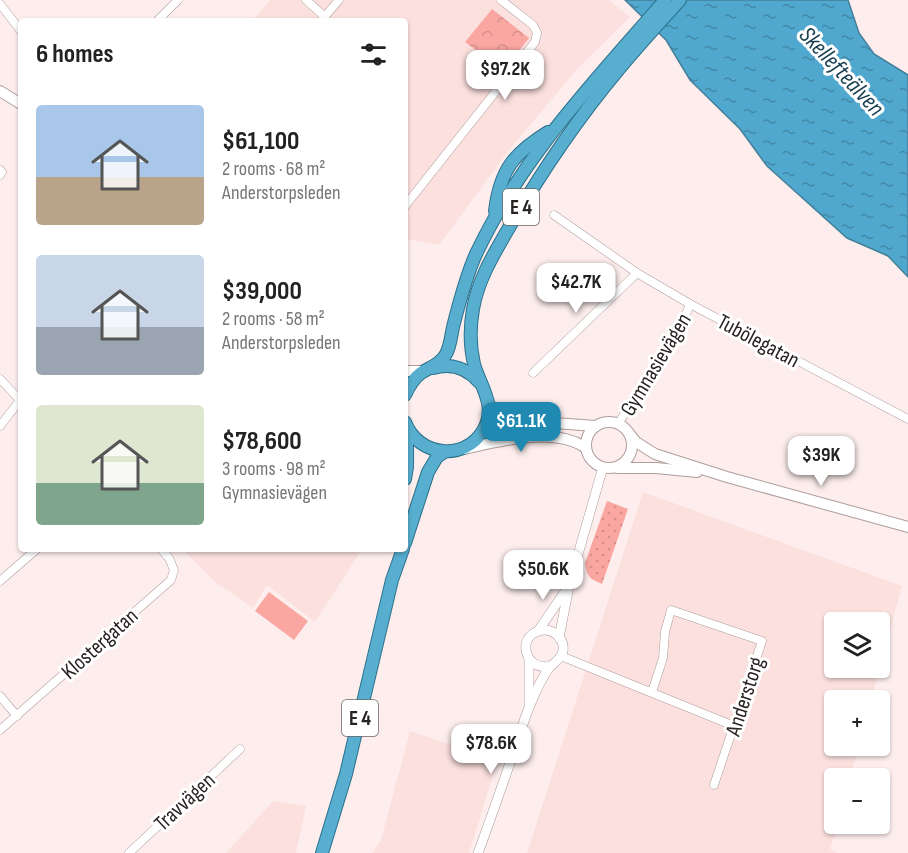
<!DOCTYPE html>
<meta charset="utf-8">
<style>
:root{--surface:#fff;--page:#f6f6f6;--text:#222;--muted:#767676;--accent:#2089b1}
body{margin:0;font-family:"Sofia Sans Condensed",sans-serif;background:var(--page);color:var(--text);height:100vh;display:flex;flex-direction:column;font-size:22px;white-space:nowrap}
*{box-sizing:border-box;margin:0}
p{font-size:20px;color:var(--muted)}
.icon{flex:none;width:33px;height:33px;fill:none;stroke:currentColor;stroke-width:2;stroke-linecap:round;stroke-linejoin:round}
.map{position:relative;flex:1;overflow:hidden}
.panel{position:absolute;left:18px;top:18px;width:390px;height:534px;display:flex;flex-direction:column;background:var(--surface);border-radius:6px;box-shadow:0 2px 4px #0004}
.panel>*{flex:none}
.controls{position:absolute;left:824px;top:612px;display:grid;gap:12px}
.controls a{display:grid;place-items:center;width:66px;height:66px;border-radius:6px;background:var(--surface);box-shadow:0 2px 4px #0004;font-size:30px}
.price{position:absolute;translate:-50% -51px;padding:0 14px;border-radius:12px;background:#fff;color:#222;font-size:20px;line-height:39px;filter:drop-shadow(0 2px 3px #0008)}
.price::after{content:'';position:absolute;left:50%;top:36px;width:18px;height:14px;margin-left:-9px;background:inherit;clip-path:polygon(0 0,100% 0,50% 100%)}
.price.current{background:var(--accent);color:#fff}
ul{padding:0;list-style:none}
li{display:flex;align-items:center;gap:18px;height:150px;padding:0 18px}
li span{display:grid;place-items:center;flex:none;width:168px;height:120px;border-radius:6px;color:#555}
li>.icon{margin-inline-start:auto}
span .icon{width:72px;height:72px;fill:#fffc;stroke-width:1}
li b{font-size:26px}
h2{display:flex;justify-content:space-between;align-items:center;height:72px;padding:0 18px;font-size:26px}
.map>svg:first-child{display:block}
.built{fill:#fbe0de;fill-rule:evenodd}
.grass{fill:url(#grass-dots)}
.park{fill:url(#park-crowns)}
.garden{fill:#faa7a2}
.water{fill:url(#water-ripples);stroke:#44809a;stroke-width:1.5}
.lines{fill:none;stroke-linecap:round;stroke-linejoin:round}
.minor-casing{stroke:#ae9d9b;stroke-width:9}
.tertiary-casing{stroke:#ae9d9b;stroke-width:10}
.secondary-casing{stroke:#ae9d9b;stroke-width:12}
.trunk-casing{stroke:#2c708b;stroke-width:14}
.minor{stroke:#fff;stroke-width:8}
.tertiary{stroke:#fff;stroke-width:9}
.secondary{stroke:#fff;stroke-width:10}
.trunk{stroke:#57aecf;stroke-width:12}
.labels{text-anchor:middle;stroke-width:6;stroke-linejoin:round;paint-order:stroke}
.shield{fill:#fff;stroke:#696564;stroke-width:1.5}
.shield-label{font-size:21px;font-weight:bold;fill:#292322}
.street-label{font-size:22px;fill:#292322;stroke:#fff}
.water-label{font-size:24px;font-style:italic;fill:#183f50;stroke:#fff}
</style>
<div class="map">
<svg width="908" height="853" viewBox="0 0 908 853">
<defs>
<pattern id="grass-dots" width="8" height="8" patternUnits="userSpaceOnUse" patternTransform="scale(1.5)"><rect width="8" height="8" fill="#faa7a2"/><path d="M2 2h.1M6 6h.1" fill="none" stroke="#d68f8b" stroke-width="1.8" stroke-linecap="round"/></pattern>
<pattern id="park-crowns" width="20" height="18" patternUnits="userSpaceOnUse" patternTransform="scale(1.5)"><rect width="20" height="18" fill="#faa7a2"/><path d="M2 6a3 3 0 1 1 6 0M12 15a3 3 0 1 1 6 0" fill="none" stroke="#d68f8b"/></pattern>
<pattern id="water-ripples" width="26" height="14" patternUnits="userSpaceOnUse" patternTransform="scale(1.5)"><rect width="26" height="14" fill="#50a8ce"/><path d="M2 4q2-2 4 0t4 0M15 11q2-2 4 0t4 0" fill="none" stroke="#4288a7"/></pattern>
</defs>
<rect width="100%" height="100%" fill="#fdeeed"/>
<g class="built">
<polygon points="270,0 609,0 630,17 578,68 510,149 439,245 405,239 405,21 252,21"/>
<path d="M 643,492 L 902,586 L 871,700 L 834,700 L 834,746 L 859,746 L 850,778 L 834,778 L 834,824 L 838,824 L 830,849 L 837,853 L 527,853 ZM 834,622 L 879,622 L 879,668 L 834,668 Z"/>
<polygon points="182,549 361,549 359,554 315,622 267,585 253,608 214,581"/>
<polygon points="410,731 498,760 469,853 372,853 381,840"/>
<polygon points="273,801 306,806 296,853 226,853"/>
</g>
<path class="grass" d="M 607,501 L 628,509 L 602,584 C 590,579 587,577 585,563 Z"/>
<polygon class="park" points="492,9 529,38 503,71 465,42"/>
<polygon class="garden" points="269,592 308,621 294,640 255,611"/>
<polygon class="water" points="625,0 848,0 859,33 874,54 908,75 908,277 888,256 847,238 767,166 740,129 690,80 666,40"/>
<g class="lines">
<g class="minor-casing">
<g id="minor">
<polyline points="306,0 325,17"/>
<polyline points="0,4 21,31"/>
<polyline points="157,21 178,0"/>
<polyline points="321,21 339,0"/>
<polyline points="0,170 2,172 0,175"/>
<polyline points="405,206 535,42 537,33 533,25 501,0"/>
<polyline points="554,215 637,273 690,304 908,419"/>
<polyline points="533,373 637,273"/>
<polyline points="0,379 21,401"/>
<polyline points="618,424 685,317 690,304"/>
<polyline points="0,426 21,399"/>
<polyline points="0,581 37,549"/>
<polyline points="561,656 734,726"/>
<polyline points="652,692 663,658 665,632 671,610 762,641 714,785"/>
<polyline points="0,696 17,716"/>
<polyline points="0,730 171,580 174,570 169,558 161,549"/>
<polyline points="129,853 240,749"/>
</g>
</g>
<g class="tertiary-casing">
<g id="tertiary">
<polyline points="538,631 566,590"/>
<polyline points="559,638 569,586 603,467"/>
<polyline points="529,659 529,704"/>
<path d="M 478,853 C 490,821 501,789 512,757 C 518,740 523,722 530,705 C 535,693 541,679 549,668 C 554,662 561,660 563,651 C 565,638 552,627 539,631 C 516,637 525,672 551,666"/>
</g>
</g>
<g class="secondary-casing">
<g id="secondary">
<polyline points="0,91 21,104"/>
<polyline points="405,371 425,371"/>
<polyline points="488,403 501,415 512,420 596,426"/>
<circle cx="609" cy="445" r="23"/>
<polyline points="628,432 636,442 655,454 727,477 908,527"/>
<path d="M 464,449 C 500,441 554,426 586,448"/>
<polyline points="617,468 656,468 697,472"/>
</g>
</g>
<g class="trunk-casing">
<g id="trunk">
<path d="M 495,211 C 500,170 514,153 548,132"/>
<path d="M 433,368 C 451,363 467,368 479,382"/>
<path d="M 405,395 C 409,386 413,379 421,373 C 430,367 440,365 446,354 C 451,345 451,334 454,323 C 460,300 466,276 476,254 C 522,156 595,81 665,0"/>
<path d="M 405,422 C 418,457 466,462 484,429 C 497,405 480,386 474,364 C 470,347 470,326 473,309 C 478,279 495,252 510,226 C 542,171 578,118 619,69 C 639,45 659,23 680,0"/>
<polyline points="405,479 407,467 407,427"/>
<polyline points="405,543 428,472 437,457 444,452"/>
<polyline points="322,853 346,774 392,580 403,549"/>
</g>
</g>
<use href="#minor" class="minor"/>
<use href="#tertiary" class="tertiary"/>
<use href="#secondary" class="secondary"/>
<use href="#trunk" class="trunk"/>
</g>
<g class="labels">
<g class="shield">
<rect x="503" y="189" width="36" height="36" rx="4.5"/>
<rect x="342" y="700" width="36" height="36" rx="4.5"/>
</g>
<g class="shield-label">
<text x="521" y="214">E 4</text>
<text x="360" y="725">E 4</text>
</g>
<g class="street-label">
<text transform="translate(759 340) rotate(28)" y="8">Tubölegatan</text>
<text transform="translate(655 364) rotate(-59)" y="8">Gymnasievägen</text>
<text transform="translate(99 643) rotate(-42)" y="8">Klostergatan</text>
<text transform="translate(744 696) rotate(-72)" y="8">Anderstorg</text>
<text transform="translate(184 801) rotate(-43)" y="8">Travvägen</text>
</g>
<g class="water-label">
<text transform="translate(842 71) rotate(47)" y="8">Skellefteälven</text>
</g>
</g>
</svg>
<div class="controls">
<a><svg class="icon" aria-label="layers" viewBox="0 0 24 24"><path d="M12 4l9 5-9 5-9-5zM3 14l9 5 9-5"/></svg></a>
<a>+</a>
<a>−</a>
</div>
<b class="price" style="left:505px;top:101px">$97.2K</b>
<b class="price" style="left:576px;top:314px">$42.7K</b>
<b class="price current" style="left:521px;top:453px">$61.1K</b>
<b class="price" style="left:821px;top:487px">$39K</b>
<b class="price" style="left:543px;top:601px">$50.6K</b>
<b class="price" style="left:491px;top:775px">$78.6K</b>
<section class="panel">
<h2>6 homes<svg class="icon" aria-label="filters" viewBox="0 0 24 24"><path d="M4 7h16M4 17h16"/><circle cx="9" cy="7" r="2"/><circle cx="15" cy="17" r="2"/></svg></h2>
<ul>
<li><span style="background:linear-gradient(#a9c7e8 60%,#b9a48a 0)"><svg class="icon" aria-label="home" viewBox="0 0 24 24"><path d="M3 11l9-7 9 7M6 9v11h12V9"/></svg></span><div><b>$61,100</b><p>2 rooms · 68 m²</p><p>Anderstorpsleden</p></div></li>
<li><span style="background:linear-gradient(#c9d6e8 60%,#9aa5b1 0)"><svg class="icon" aria-label="home" viewBox="0 0 24 24"><path d="M3 11l9-7 9 7M6 9v11h12V9"/></svg></span><div><b>$39,000</b><p>2 rooms · 58 m²</p><p>Anderstorpsleden</p></div></li>
<li><span style="background:linear-gradient(#dfe7d0 65%,#7fa58c 0)"><svg class="icon" aria-label="home" viewBox="0 0 24 24"><path d="M3 11l9-7 9 7M6 9v11h12V9"/></svg></span><div><b>$78,600</b><p>3 rooms · 98 m²</p><p>Gymnasievägen</p></div></li>
</ul>
</section>
</div>
